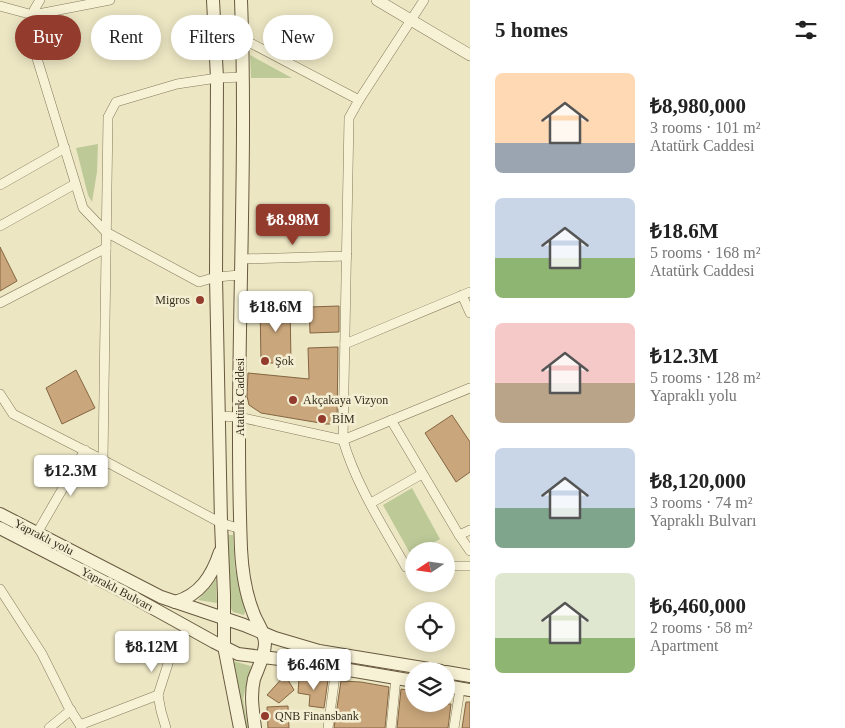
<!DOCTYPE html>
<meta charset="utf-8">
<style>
:root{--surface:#fff;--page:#f6f6f6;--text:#222;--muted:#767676;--accent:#933b2d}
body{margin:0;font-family:"Times New Roman",serif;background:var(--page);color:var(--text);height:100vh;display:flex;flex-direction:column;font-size:19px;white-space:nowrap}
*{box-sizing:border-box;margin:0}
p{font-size:16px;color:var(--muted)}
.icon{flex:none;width:28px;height:28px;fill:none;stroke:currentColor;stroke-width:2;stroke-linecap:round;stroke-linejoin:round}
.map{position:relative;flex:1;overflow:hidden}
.side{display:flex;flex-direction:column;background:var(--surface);width:375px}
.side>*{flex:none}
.hud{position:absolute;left:15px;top:15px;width:380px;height:45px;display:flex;gap:10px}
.needle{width:32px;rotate:257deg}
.buttons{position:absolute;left:405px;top:542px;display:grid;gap:10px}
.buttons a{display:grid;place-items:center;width:50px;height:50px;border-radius:50%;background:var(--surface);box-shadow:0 2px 12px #0003;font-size:25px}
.price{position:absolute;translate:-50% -42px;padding:0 11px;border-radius:5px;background:#fff;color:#222;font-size:16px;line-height:32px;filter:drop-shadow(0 1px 2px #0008)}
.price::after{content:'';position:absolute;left:50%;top:30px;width:15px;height:11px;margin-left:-8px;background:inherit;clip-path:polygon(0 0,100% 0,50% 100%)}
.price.current{background:var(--accent);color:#fff}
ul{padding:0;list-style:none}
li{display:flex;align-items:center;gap:15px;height:125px;padding:0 25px}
li span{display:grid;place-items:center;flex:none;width:140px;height:100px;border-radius:8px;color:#555}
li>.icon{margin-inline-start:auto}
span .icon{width:60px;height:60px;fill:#fffc;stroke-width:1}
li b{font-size:21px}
h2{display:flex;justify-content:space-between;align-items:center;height:60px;padding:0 25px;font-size:21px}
.pill{padding:0 18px;border-radius:22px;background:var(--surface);box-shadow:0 2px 12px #0003;font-size:18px;line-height:45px}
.pill.current{background:var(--accent);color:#fff}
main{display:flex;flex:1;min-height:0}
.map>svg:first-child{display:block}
.green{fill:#bdca98}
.building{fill:#c9a67b;stroke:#846542}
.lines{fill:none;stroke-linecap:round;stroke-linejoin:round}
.minor-casing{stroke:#86785b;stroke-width:10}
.tertiary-casing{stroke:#86785b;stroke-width:12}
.secondary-casing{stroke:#68593e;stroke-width:14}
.minor{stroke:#f7f2d6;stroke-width:9}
.tertiary{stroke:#f7f2d6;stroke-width:11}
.secondary{stroke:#f7f2d6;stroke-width:12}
.poi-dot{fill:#933b2d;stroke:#f4efd3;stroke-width:2}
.labels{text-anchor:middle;stroke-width:5;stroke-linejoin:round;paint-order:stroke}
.poi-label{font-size:12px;fill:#372d1e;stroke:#f4efd3;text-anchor:start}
.street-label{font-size:12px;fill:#372d1e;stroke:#f4efd3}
</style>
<main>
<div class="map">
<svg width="470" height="728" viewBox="0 0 470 728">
<rect width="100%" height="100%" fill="#ece6c3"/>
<g class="green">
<polygon points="250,55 292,78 251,78"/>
<polygon points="98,144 97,172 92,202 88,195 76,148"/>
<polygon points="412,488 440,539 419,551 414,551 414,554 411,555 383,505"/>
<polygon points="228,535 233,535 235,568 245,612 244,615 233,612 230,607"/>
<polygon points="216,579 217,603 198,600 210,587"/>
<polygon points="233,661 251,666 243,699 248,728 245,728 232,662"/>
</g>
<g class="building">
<polygon points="0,247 17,281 0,291"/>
<polygon points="290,302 291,363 261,363 260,303"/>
<polygon points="339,306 339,332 310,333 309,307"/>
<polygon points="338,347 337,424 326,424 261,413 249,405 247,396 248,373 309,379 308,348"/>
<polygon points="76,370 95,408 62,424 46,388"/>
<polygon points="452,415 470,442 470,472 456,482 425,433"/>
<polygon points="285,675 294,690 279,703 267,695"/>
<polygon points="299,678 328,680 324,708 309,706 310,695 298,693"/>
<polygon points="341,681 361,682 389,687 385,728 334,728"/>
<polygon points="401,689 414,691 414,704 451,704 448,728 397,728"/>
<polygon points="466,702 470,702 470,728 462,728"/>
<polygon points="288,706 289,728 268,728 267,707"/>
</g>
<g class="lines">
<g class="minor-casing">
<g id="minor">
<polyline points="40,0 34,10 31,39 83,208 106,232 199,282 216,277 240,275"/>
<polyline points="0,6 33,15 110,0"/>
<polyline points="243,39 359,100"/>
<polyline points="0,185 65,148"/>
<polyline points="0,226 75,184"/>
<polyline points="241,259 347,256"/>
<polyline points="462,295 470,313"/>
<polyline points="0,303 106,248"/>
<polyline points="345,344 470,292"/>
<polyline points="0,394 13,414 103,460 221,523 241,529"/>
<polyline points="218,416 239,417 343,440 470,388"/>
<polyline points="391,420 459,535 470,551"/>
<polyline points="103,460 108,117 116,102 177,84 217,78 243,77"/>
<polyline points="371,503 422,474"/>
<polyline points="37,533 85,450"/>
<polyline points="459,535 470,530"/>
<polyline points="446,566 470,566"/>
<path d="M 414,567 L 406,567 C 383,526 356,485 343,440 L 349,118 L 359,100 L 424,0"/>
<polyline points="0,589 42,654 69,708 82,728"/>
<polyline points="80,725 158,695"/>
<polyline points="49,728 71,710"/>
<polyline points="166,728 161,711 158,695 174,645 189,628"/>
<polyline points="328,728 336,668"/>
<polyline points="391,728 396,678"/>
<polyline points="454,728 460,689"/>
</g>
</g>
<g class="tertiary-casing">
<polyline id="tertiary" points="377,0 470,55"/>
</g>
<g class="secondary-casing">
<g id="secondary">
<polyline points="213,0 217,78 216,277 221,523 224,595 224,646 240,728"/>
<path d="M 241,0 C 248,183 234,366 241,549 C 242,569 245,592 253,612 C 256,622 265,632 265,643 C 265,655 258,668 254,679 C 250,696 253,711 255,728"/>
<polyline points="0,514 161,597 244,625 275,638 319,651 441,671"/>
<polyline points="0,528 122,591 214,642 238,654 296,661 414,681"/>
<path d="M 175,602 C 200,595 212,576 220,552"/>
<polyline points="446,672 470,676"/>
<polyline points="446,686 470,690"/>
</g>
</g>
<use href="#minor" class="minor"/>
<use href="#tertiary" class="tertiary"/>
<use href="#secondary" class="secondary"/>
</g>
<g class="poi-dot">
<circle cx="200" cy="300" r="5"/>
<circle cx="265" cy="361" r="5"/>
<circle cx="293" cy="400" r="5"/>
<circle cx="322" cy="419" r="5"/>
<circle cx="265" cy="716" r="5"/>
</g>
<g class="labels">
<g class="poi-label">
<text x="190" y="304" text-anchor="end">Migros</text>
<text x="275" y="365">Şok</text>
<text x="303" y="404">Akçakaya Vizyon</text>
<text x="332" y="423">BİM</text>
<text x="275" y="720">QNB Finansbank</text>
</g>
<g class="street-label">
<text transform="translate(240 397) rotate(-90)" y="4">Atatürk Caddesi</text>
<text transform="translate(44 537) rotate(27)" y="4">Yapraklı yolu</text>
<text transform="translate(117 589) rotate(28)" y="4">Yapraklı Bulvarı</text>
</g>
</g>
</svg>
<div class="buttons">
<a><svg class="needle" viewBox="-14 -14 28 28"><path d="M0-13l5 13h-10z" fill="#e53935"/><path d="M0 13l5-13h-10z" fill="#767676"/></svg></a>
<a><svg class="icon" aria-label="locate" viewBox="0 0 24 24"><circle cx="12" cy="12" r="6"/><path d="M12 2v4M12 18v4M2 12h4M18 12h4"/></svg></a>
<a><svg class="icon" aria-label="layers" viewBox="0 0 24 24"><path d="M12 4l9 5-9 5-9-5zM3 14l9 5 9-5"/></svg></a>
</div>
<b class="price current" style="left:293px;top:246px">₺8.98M</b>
<b class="price" style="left:276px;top:333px">₺18.6M</b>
<b class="price" style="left:71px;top:497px">₺12.3M</b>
<b class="price" style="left:152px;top:673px">₺8.12M</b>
<b class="price" style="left:314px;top:691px">₺6.46M</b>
<div class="hud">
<a class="pill current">Buy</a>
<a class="pill">Rent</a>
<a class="pill">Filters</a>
<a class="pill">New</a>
</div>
</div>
<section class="side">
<h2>5 homes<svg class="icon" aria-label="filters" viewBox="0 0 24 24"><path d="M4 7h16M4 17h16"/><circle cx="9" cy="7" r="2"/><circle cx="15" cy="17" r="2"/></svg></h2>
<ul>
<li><span style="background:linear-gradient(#ffd9b3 70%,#9aa5b1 0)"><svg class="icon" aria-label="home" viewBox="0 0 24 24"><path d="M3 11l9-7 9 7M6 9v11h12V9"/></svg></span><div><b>₺8,980,000</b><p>3 rooms · 101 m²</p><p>Atatürk Caddesi</p></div></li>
<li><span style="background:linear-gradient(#c9d6e8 60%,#8fb573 0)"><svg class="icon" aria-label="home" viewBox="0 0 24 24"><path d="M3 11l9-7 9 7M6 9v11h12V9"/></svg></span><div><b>₺18.6M</b><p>5 rooms · 168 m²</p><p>Atatürk Caddesi</p></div></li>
<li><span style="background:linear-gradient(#f6c9c9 60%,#b9a48a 0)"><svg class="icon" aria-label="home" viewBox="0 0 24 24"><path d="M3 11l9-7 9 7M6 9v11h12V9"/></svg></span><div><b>₺12.3M</b><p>5 rooms · 128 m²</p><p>Yapraklı yolu</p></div></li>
<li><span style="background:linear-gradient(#c9d6e8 60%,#7fa58c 0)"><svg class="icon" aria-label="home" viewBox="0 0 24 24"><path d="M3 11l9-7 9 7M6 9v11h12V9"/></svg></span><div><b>₺8,120,000</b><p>3 rooms · 74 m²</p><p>Yapraklı Bulvarı</p></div></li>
<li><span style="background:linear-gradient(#dfe7d0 65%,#8fb573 0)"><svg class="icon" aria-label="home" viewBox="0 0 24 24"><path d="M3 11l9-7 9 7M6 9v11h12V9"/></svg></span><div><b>₺6,460,000</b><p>2 rooms · 58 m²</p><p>Apartment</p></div></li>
</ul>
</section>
</main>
